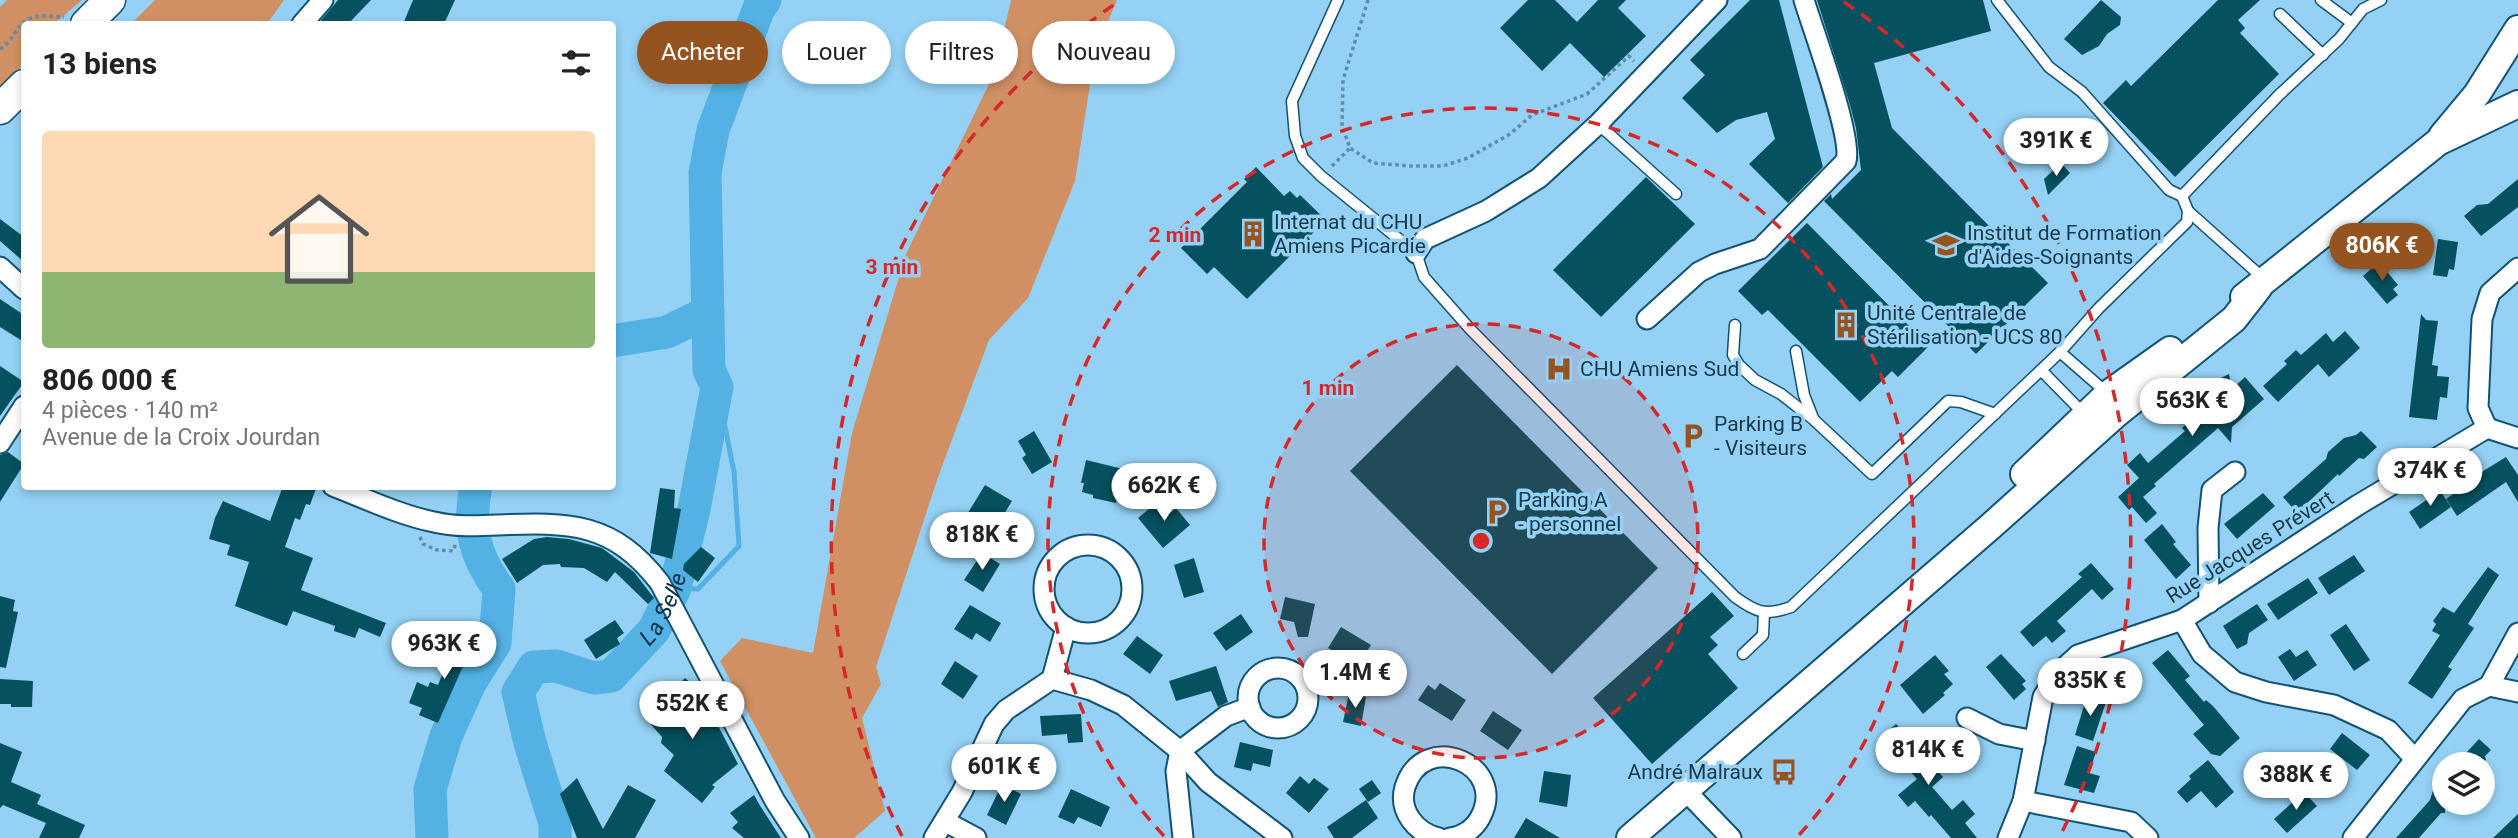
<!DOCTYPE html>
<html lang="fr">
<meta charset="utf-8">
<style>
:root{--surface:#fff;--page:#f6f6f6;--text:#222;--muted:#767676;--accent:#955320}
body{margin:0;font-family:Roboto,sans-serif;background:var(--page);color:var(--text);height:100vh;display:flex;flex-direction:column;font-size:26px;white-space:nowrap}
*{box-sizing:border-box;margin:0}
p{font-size:23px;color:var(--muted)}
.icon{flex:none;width:38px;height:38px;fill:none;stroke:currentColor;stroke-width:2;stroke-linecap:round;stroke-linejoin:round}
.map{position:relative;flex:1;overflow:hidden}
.details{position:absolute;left:21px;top:21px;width:595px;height:469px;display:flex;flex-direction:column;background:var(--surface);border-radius:7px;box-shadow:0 4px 10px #0003}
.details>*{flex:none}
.guide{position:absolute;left:637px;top:21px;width:665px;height:63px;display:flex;gap:14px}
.fabs{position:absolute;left:2432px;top:752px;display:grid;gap:14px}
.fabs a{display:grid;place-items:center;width:63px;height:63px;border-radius:50%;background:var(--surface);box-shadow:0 4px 10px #0003;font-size:35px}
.price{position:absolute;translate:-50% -60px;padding:0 16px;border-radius:24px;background:#fff;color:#222;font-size:23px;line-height:46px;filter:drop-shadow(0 2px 4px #0008)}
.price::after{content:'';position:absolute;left:50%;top:42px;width:21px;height:16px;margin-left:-10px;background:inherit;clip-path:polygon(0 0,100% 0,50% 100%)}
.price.active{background:var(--accent);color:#fff}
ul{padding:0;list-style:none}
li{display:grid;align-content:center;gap:14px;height:371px;padding:0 21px}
li span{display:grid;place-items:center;height:217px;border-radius:7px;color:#555}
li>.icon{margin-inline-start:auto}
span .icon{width:126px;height:126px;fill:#fffc;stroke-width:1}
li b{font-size:30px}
h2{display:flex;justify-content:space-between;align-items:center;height:84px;padding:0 21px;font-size:30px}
.chip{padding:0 24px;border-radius:32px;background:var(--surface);box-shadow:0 4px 10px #0003;font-size:24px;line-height:63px}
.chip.active{background:var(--accent);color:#fff}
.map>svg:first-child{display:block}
.green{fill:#d09064}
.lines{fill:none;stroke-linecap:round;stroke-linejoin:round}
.stream{stroke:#53b1e3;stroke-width:5}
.river{stroke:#53b1e3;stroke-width:33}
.building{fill:#06515f}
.lane-casing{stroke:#115372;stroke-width:13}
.street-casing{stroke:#115372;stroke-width:23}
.secondary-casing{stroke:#115372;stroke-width:30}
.primary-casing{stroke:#115372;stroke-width:33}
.path{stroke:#5c8da9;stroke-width:3.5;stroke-dasharray:3.5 3.5;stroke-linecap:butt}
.lane{stroke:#fff;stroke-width:10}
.street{stroke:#fff;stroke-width:19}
.secondary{stroke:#fff;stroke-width:26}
.primary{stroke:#fff;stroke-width:30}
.ring{fill:none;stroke:#d62828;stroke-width:3.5;stroke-dasharray:12 9}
.labels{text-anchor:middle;stroke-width:7;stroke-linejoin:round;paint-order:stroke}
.poi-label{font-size:21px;fill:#17394b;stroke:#94d1f5;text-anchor:start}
.street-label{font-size:21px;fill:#17394b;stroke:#94d1f5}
.water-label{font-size:23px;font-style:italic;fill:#063146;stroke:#94d1f5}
.centre{fill:#d62828;stroke:#94d1f5;stroke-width:3.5}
.ring-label{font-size:21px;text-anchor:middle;font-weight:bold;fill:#d62828;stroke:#94d1f5;stroke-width:7;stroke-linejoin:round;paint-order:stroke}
</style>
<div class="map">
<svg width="2518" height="838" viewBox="0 0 2518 838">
<rect width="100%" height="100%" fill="#94d1f5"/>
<g class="green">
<polygon points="7,0 82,0 54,24 24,24 24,64 0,88 0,7"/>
<polygon points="155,0 284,0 267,24 117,24 132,23"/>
<polygon points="1011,0 1117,0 1095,52 1075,181 1028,298 989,340 937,480 876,667 881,684 862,718 885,811 854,838 816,838 720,661 742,638 813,653 852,433 906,254 994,74"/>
</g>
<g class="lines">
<polyline class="stream" points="675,588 698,589 739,546 734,472 717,387"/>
<g class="river">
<polyline points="612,341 667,332 708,312"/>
<path d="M 432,838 L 430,789 L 446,736 L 470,683 L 495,643 L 499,589 C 474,556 468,527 476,486"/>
<path id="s1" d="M 555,838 L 555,823 L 530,743 L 518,692 L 534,667 L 556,666 L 594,678 L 611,676 L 654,630 L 675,588 L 694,509 L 717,387 L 709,370 L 705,173 L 713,130 L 759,8 L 765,0"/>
</g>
</g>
<g class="building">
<polygon points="338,0 371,0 348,24 318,24"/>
<polygon points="413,0 455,0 444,24 403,24"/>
<polygon points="1528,0 1555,0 1577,22 1598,0 1626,0 1618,8 1646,36 1604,77 1570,43 1542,71 1500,28"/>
<polygon points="1750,0 1779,0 1823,167 1788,203 1749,164 1775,139 1767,112 1736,120 1717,133 1682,98 1705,75 1690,60"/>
<polygon points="1817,0 1983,0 1991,31 1874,63 1892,128 2002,239 2003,238 2048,283 1976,354 1824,201 1831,194 1832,199 1861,170 1856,128 1850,105"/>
<polygon points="2101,0 2121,17 2120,25 2107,34 2099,46 2082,55 2064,39"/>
<polygon points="2218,0 2260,0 2238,20 2245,28 2240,33 2279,74 2175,177 2103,103 2126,80 2131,86"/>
<polygon points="2061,163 2070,173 2048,195 2044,179"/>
<polygon points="1256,167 1284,196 1290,191 1297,198 1300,195 1326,220 1247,299 1214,267 1207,274 1181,248 1247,182 1244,179"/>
<polygon points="1646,177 1695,224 1601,317 1553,270"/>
<polygon points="2518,179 2518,207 2481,236 2464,216 2477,205 2488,204"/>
<polygon points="0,219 24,237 24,262 0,241"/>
<polygon points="1807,223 1929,346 1898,377 1892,371 1860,402 1768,310 1762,315 1738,291"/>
<polygon points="2438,239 2458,242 2454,270 2449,269 2447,277 2433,275"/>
<polygon points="2379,262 2398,285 2393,289 2398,295 2387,304 2363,276"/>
<polygon points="0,299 24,315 24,342 0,327"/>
<polygon points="2421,314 2426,320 2438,321 2432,365 2438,366 2437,376 2449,377 2447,398 2440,397 2437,420 2409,417"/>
<polygon points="2345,331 2360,348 2329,377 2318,364 2278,402 2263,386 2287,364 2284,361 2296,350 2301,355 2326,333 2333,342"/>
<polygon points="1457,365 1658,568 1552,674 1350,471"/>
<polygon points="0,366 24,382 0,416"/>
<polygon points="2229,374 2232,389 2245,377 2264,399 2232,427 2231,443 2218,428 2154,484 2156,486 2143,497 2157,513 2146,523 2132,507 2129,510 2118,497 2139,478 2127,465 2140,453 2148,463 2185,431 2182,428 2209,403 2200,388"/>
<polygon points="1034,431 1052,462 1032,474 1022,458 1026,455 1018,441"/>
<polygon points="2361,431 2377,447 2364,459 2359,458 2339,476 2338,474 2297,513 2283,497 2326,459 2328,452 2344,438 2356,435"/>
<polygon points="8,452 24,464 0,502 0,455"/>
<polygon points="2506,457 2518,475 2518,502 2506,482 2457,516 2446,499 2476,478 2475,476"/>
<polygon points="1086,460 1123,469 1116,503 1093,498 1093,495 1082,492 1084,483 1081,483"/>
<polygon points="985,485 1012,501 1001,519 993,515 983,533 963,521"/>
<polygon points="283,486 317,486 310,505 306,504 300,520 295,518 285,547 313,558 301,590 386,623 380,637 359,628 355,638 334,631 335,626 293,611 287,626 235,606 249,562 227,555 230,545 209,539 215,518 223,501 270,521"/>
<polygon points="2437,486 2451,507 2420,529 2409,512 2428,499 2425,495"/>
<polygon points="660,488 675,490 674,508 681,509 672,559 650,553"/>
<polygon points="2263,493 2275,506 2237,539 2224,524"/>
<polygon points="1160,500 1170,513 1176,508 1190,525 1163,548 1138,518"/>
<polygon points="2162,524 2176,542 2173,544 2191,565 2176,579 2144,540"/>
<polygon points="547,537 569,539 602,548 634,572 654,598 648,604 615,572 607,582 584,568 561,567 560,564 543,565 517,583 502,559 534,539"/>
<polygon points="701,547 715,558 698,582 683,570 684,564"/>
<polygon points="982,553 1000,564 983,592 964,580"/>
<polygon points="2354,555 2365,571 2329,595 2318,578"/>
<polygon points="1194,558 1204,592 1184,598 1174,565"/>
<polygon points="2091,563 2114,589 2102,600 2092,589 2057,621 2066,631 2052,643 2046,636 2033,647 2020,632 2082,577 2078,574"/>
<polygon points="2488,567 2499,575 2468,624 2474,628 2448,667 2452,669 2432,699 2408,683 2440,635 2432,631 2436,624 2433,621 2443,607 2454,613"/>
<polygon points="2308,578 2318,593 2278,620 2267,604"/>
<polygon points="1712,592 1734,616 1710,637 1718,645 1708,654 1738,688 1652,764 1593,698"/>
<polygon points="0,596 15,600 13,611 18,612 6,668 0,667"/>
<polygon points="1285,597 1315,604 1308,637 1298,637 1294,622 1280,619"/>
<polygon points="2257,604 2268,620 2249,633 2247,644 2237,649 2223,626"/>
<polygon points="970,605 1001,623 990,642 976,633 972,640 954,629"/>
<polygon points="1241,614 1253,632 1226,651 1213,633"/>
<polygon points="615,620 624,633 617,638 620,644 596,659 584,640"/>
<polygon points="2346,624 2370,660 2354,671 2330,635"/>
<polygon points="1341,627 1371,645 1358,666 1328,648"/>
<polygon points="466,629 480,635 470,658 467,657 438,723 419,715 422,708 409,703 417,682 428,687 430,682 438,685 452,650 456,652"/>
<polygon points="1137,636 1163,655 1150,674 1123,654"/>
<polygon points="2290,649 2296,657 2307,650 2317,665 2294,681 2278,657"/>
<polygon points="2168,650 2190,676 2185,680 2204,702 2206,700 2213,706 2240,738 2220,756 2211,754 2193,734 2204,725 2152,663"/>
<polygon points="2001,654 2026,681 2022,684 2026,689 2014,700 1986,667"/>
<polygon points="1935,655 1949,671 1944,674 1953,684 1943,693 1945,695 1923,714 1900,685"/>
<polygon points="955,661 978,676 963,699 941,684"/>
<polygon points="1216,666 1228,702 1218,707 1211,691 1176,701 1169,681"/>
<polygon points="685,678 700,691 738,764 712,785 715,787 702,803 664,771 674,755 661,743 662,737 646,719"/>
<polygon points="0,679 33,681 32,707 11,707 11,704 0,704"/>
<polygon points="1440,683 1466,700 1452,721 1418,700 1428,685 1435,690"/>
<polygon points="1349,693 1366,697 1361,726 1343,722"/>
<polygon points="2087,696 2106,702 2093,741 2075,735"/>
<polygon points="1493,711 1522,730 1508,750 1480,731"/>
<polygon points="1081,714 1083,742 1068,743 1067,734 1042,736 1040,716"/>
<polygon points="1896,724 1943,777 1932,787 1952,810 1963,800 1975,814 1965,823 1977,838 1951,838 1931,815 1929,817 1915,801 1908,807 1898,795 1917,779 1880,737"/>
<polygon points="2342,733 2370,755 2357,770 2330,749"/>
<polygon points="2479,739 2491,750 2485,756 2486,760 2481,765 2455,765"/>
<polygon points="1240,742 1273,750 1270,767 1253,763 1251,771 1234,767"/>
<polygon points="0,743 22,752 11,782 41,795 37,804 85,825 79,838 39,838 46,823 3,805 0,808"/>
<polygon points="2077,746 2096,752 2089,773 2100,776 2094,793 2064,785"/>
<polygon points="2208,760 2234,792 2216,808 2201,791 2187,803 2177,792 2191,779 2189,776"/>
<polygon points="2441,765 2445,765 2445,813 2441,813 2419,838 2396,838 2430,800"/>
<polygon points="1544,771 1571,775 1567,807 1539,802"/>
<polygon points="1300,776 1309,784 1314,778 1329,789 1309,813 1286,793"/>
<polygon points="577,778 603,829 628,785 656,800 635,838 577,838 560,794"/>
<polygon points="1372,780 1381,793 1368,802 1359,789"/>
<polygon points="1002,784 1021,794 1006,825 987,815"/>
<polygon points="1071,789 1110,807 1101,827 1078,817 1074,824 1058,817"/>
<polygon points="2304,792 2317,806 2287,833 2274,819"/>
<polygon points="754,795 759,804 781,838 744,838 732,828 738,822 730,813"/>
<polygon points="1366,800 1378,818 1352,838 1334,838 1327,827"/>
<polygon points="2518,814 2518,838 2493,838"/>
<polygon points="1526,818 1560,838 1514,838"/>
</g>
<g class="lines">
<g class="lane-casing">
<g id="lane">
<path d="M 1338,0 L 1292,101 L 1295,136 L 1303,158 L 1321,176 L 1416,253 L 1424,277 L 1470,329 L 1735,597 C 1757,613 1766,616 1791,607 L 2060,352 L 2099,308 L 2187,222 L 2188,211 L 2182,196 L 2279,95 L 2339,39 L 2363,9 L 2381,0"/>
<polyline points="1997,0 2049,67 2082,92 2169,190 2182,196"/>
<polyline points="2321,0 2352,23"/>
<polyline points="2280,14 2323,55"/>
<polyline points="1598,124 1676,194"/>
<polyline points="2188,211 2263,278"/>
<polyline points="1735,325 1733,355 1739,365 1755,380 1781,394 1813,419 1872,474 1948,401 1961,402 1995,414"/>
<polyline points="1796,351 1804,395 1813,418"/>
<polyline points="2060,352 2106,392"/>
<polyline points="2041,370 2085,415"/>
<polyline points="1743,654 1763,635 1764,612"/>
</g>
</g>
<g class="street-casing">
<g id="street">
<polyline points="302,24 323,0"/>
<polyline points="1416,253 1425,239 1486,211 1539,178 1598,124 1717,0"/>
<polyline points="0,267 24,289"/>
<path d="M 1647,319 L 1699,272 L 1715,264 L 1760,249 L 1846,161 C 1853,137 1813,30 1804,0"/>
<polyline points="2487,428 2478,408 2482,319 2490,293 2518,268"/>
<polyline points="0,443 24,406"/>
<path d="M 333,486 C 366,499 400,515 434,522 C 455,527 477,526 498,525 C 570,522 613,522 660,583 L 775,801 L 799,838"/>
<circle cx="1088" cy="589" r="44"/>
<polyline points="2209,603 2208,528 2212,490 2235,472"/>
<polyline points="2182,620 2202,654 2235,682 2266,692 2334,705 2388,730 2415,759"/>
<circle cx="1278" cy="698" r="30"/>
<polyline points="1052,679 1066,627"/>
<polyline points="2489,686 2518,633"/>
<polyline points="1967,718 1999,734 2035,741"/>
<polyline points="1685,790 1731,838"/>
<polyline points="2023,801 2131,822 2148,838"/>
<polyline points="946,822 976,838"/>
<polyline points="934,838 962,792 994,724 1006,710 1052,679 1091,690 1123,705 1180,751 1208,782 1282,838"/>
<polyline points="1183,838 1176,771 1180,751 1226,716 1250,707"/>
<path d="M 1439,838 C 1416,833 1398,811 1405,787 C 1424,728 1509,765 1480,818 C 1474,829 1462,837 1450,838"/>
<polyline points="2008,838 2023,801 2043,697 2057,674 2078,655 2182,620 2358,505 2487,428 2518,438"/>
<polyline points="2353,838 2463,699 2489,686 2518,692"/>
</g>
</g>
<g class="secondary-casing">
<g id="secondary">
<polyline points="2442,136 2477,94 2518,29"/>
<polyline points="2244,297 2438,142 2518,104"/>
<polyline points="2024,474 2108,394 2170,350"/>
<polyline points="1630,838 1991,526 2116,414 2234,319 2259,287"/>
</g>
</g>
<g class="primary-casing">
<g id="primary">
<polyline points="86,24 110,0"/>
<polyline points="0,109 24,85"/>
</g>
</g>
<g class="path">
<polyline points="1368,0 1343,80 1342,126 1350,148 1373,163 1410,166 1443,166 1468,158 1510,134 1532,115 1587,94 1629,56 1634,61"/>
<path d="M 0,49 C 13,42 16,25 29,19 C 39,13 53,17 64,17"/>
<polyline points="1332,166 1350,148"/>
<polyline points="420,537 423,544 437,550 453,551 456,543"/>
</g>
<use href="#lane" class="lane"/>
<use href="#street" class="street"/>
<use href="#secondary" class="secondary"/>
<use href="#primary" class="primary"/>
</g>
<circle cx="1481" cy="541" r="217" fill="#d62828" fill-opacity=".12"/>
<g class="ring">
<circle cx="1481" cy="541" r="217"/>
<path d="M1164 836A433 433 0 1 1 1798 836"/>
<path d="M902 836A650 650 0 0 1 1118 2M1844 2A650 650 0 0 1 2060 836"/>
</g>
<defs>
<g id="building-bare" transform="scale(2.1)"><path d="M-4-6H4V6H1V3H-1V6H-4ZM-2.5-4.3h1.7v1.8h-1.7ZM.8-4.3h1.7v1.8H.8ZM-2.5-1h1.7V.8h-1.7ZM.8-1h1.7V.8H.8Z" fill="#955320" stroke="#94d1f5" stroke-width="2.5" paint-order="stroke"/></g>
<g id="university-bare" transform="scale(2.1)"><path d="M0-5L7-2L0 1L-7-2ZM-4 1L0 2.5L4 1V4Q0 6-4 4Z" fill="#955320" stroke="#94d1f5" stroke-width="2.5" paint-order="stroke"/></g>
<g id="hospital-bare" transform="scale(2.1)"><path d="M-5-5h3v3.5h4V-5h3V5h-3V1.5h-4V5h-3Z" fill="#955320" stroke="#94d1f5" stroke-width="2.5" paint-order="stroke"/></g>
<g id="parking-bare" transform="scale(2.1)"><path d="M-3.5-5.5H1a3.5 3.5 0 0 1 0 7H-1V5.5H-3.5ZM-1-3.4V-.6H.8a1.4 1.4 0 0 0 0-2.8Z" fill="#955320" stroke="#94d1f5" stroke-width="2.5" paint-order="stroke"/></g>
<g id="bus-bare" transform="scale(2.1)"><path d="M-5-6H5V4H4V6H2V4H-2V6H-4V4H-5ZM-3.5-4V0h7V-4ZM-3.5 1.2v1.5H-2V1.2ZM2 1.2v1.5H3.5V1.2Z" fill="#955320" stroke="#94d1f5" stroke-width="2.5" paint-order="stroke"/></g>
</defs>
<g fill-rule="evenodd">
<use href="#building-bare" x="1253" y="234"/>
<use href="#university-bare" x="1946" y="245"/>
<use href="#building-bare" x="1846" y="325"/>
<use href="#hospital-bare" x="1559" y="369"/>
<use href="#parking-bare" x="1693" y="436"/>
<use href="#parking-bare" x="1497" y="512"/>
<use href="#bus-bare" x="1784" y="772"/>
</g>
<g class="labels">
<g class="poi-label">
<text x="1274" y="229">Internat du CHU<tspan x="1274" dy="24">Amiens Picardie</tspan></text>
<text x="1967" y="240">Institut de Formation<tspan x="1967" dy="24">d'Aides-Soignants</tspan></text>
<text x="1867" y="320">Unité Centrale de<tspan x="1867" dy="24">Stérilisation - UCS 80</tspan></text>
<text x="1580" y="376">CHU Amiens Sud</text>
<text x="1714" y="431">Parking B<tspan x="1714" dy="24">- Visiteurs</tspan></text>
<text x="1518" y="507">Parking A<tspan x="1518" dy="24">- personnel</tspan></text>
<text x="1763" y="779" text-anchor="end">André Malraux</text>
</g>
<g class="street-label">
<text transform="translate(2250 547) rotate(-32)" y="7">Rue Jacques Prévert</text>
</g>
<g class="water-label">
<text dy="8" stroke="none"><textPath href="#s1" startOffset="346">La Selle</textPath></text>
</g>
</g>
<circle cx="1481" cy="541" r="10" class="centre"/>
<g class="ring-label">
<text x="1175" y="242">2 min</text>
<text x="892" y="274">3 min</text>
<text x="1328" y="395">1 min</text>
</g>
</svg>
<div class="fabs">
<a><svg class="icon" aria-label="layers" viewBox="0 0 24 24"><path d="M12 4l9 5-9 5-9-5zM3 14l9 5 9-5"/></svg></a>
</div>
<b class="price" style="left:2056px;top:178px">391K €</b>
<b class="price active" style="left:2382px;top:283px">806K €</b>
<b class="price" style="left:2192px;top:438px">563K €</b>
<b class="price" style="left:2430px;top:508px">374K €</b>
<b class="price" style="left:1164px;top:523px">662K €</b>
<b class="price" style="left:982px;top:572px">818K €</b>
<b class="price" style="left:444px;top:681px">963K €</b>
<b class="price" style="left:1355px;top:710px">1.4M €</b>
<b class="price" style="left:2090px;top:718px">835K €</b>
<b class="price" style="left:692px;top:741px">552K €</b>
<b class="price" style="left:1928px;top:787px">814K €</b>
<b class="price" style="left:1004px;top:804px">601K €</b>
<b class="price" style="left:2296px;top:812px">388K €</b>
<div class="guide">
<a class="chip active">Acheter</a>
<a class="chip">Louer</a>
<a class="chip">Filtres</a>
<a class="chip">Nouveau</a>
</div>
<section class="details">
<h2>13 biens<svg class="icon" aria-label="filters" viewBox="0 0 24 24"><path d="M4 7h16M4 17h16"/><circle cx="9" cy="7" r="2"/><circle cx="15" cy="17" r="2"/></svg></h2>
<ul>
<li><span style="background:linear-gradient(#ffd9b3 65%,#8fb573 0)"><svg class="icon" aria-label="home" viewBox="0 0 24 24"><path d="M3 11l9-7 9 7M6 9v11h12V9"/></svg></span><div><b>806 000 €</b><p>4 pièces · 140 m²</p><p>Avenue de la Croix Jourdan</p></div></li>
</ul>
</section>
</div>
